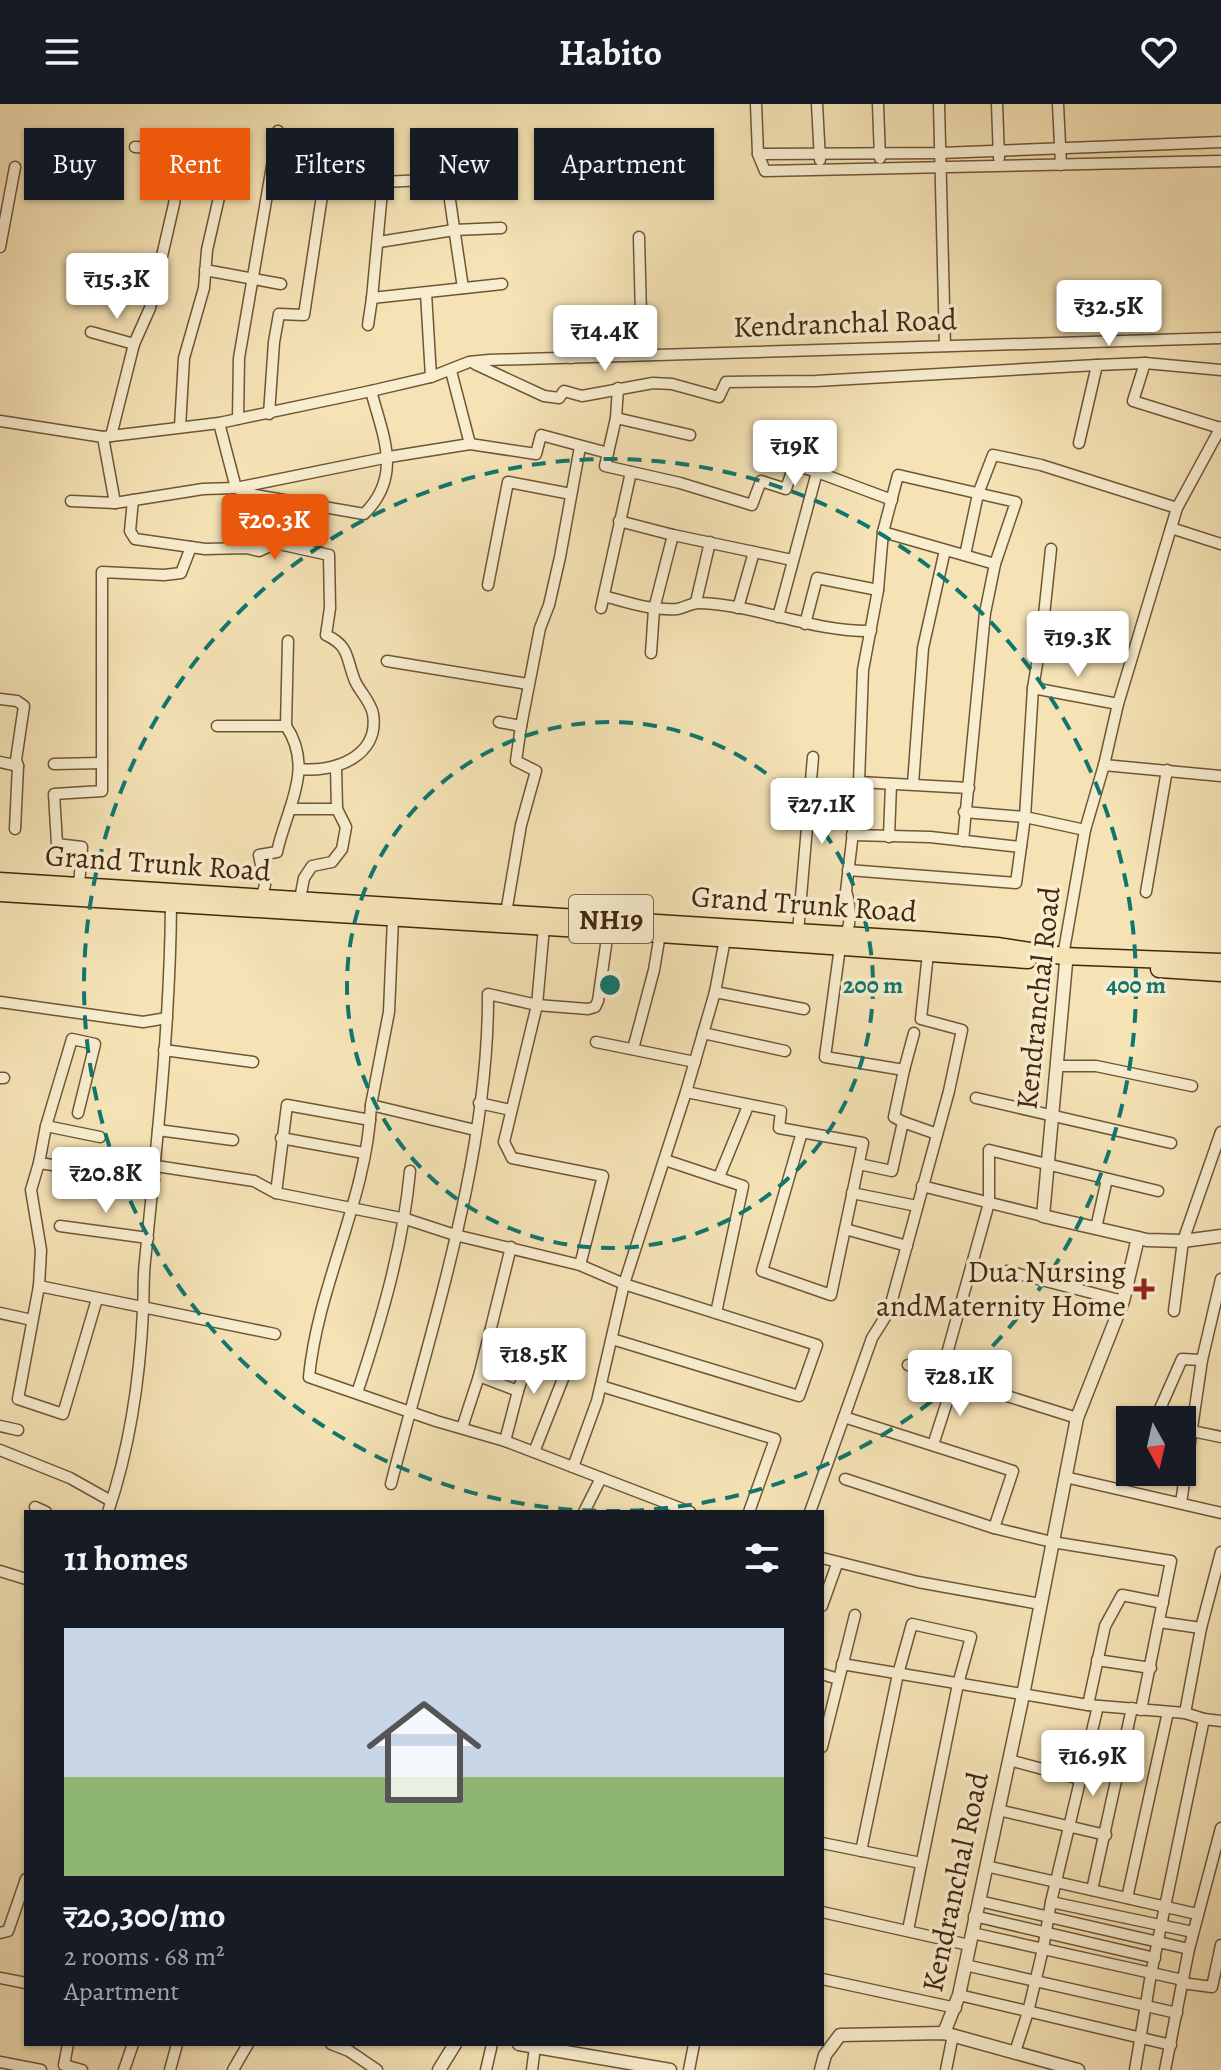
<!DOCTYPE html>
<meta charset="utf-8">
<style>
:root{--surface:#171b24;--page:#242831;--text:#f1f3f6;--muted:#9ea1a6;--accent:#ea580c}
body{margin:0;font-family:Alegreya,serif;background:var(--page);color:var(--text);height:100vh;display:flex;flex-direction:column;font-size:30px;white-space:nowrap}
*{box-sizing:border-box;margin:0}
p{font-size:26px;color:var(--muted)}
.icon{flex:none;width:44px;height:44px;fill:none;stroke:currentColor;stroke-width:2;stroke-linecap:round;stroke-linejoin:round}
.map{position:relative;flex:1;overflow:hidden}
.side{position:absolute;left:24px;top:1406px;width:800px;height:536px;display:flex;flex-direction:column;background:var(--surface);border-radius:0px;box-shadow:0 2px 6px #0004}
.side>*{flex:none}
.guide{position:absolute;left:24px;top:24px;width:800px;height:72px;display:flex;gap:16px}
.needle{width:52px;rotate:172deg}
.tools{position:absolute;left:1116px;top:1302px;display:grid;gap:16px}
.tools a{display:grid;place-items:center;width:80px;height:80px;border-radius:0px;background:var(--surface);box-shadow:0 2px 6px #0004;font-size:40px}
.price{position:absolute;translate:-50% -68px;padding:0 18px;border-radius:8px;background:#fff;color:#222;font-size:26px;line-height:52px;filter:drop-shadow(0 2px 4px #0008)}
.price::after{content:'';position:absolute;left:50%;top:48px;width:24px;height:18px;margin-left:-12px;background:inherit;clip-path:polygon(0 0,100% 0,50% 100%)}
.price.selected{background:var(--accent);color:#fff}
ul{padding:0;list-style:none}
li{display:grid;align-content:center;gap:16px;height:424px;padding:0 40px}
li span{display:grid;place-items:center;height:248px;border-radius:0px;color:#555}
li>.icon{margin-inline-start:auto}
span .icon{width:144px;height:144px;fill:#fffc;stroke-width:1}
li b{font-size:34px}
h2{display:flex;justify-content:space-between;align-items:center;height:96px;padding:0 40px;font-size:34px}
.chip{padding:0 28px;border-radius:0px;background:var(--surface);box-shadow:0 2px 6px #0004;font-size:28px;line-height:72px}
.chip.selected{background:var(--accent);color:#fff}
header{display:flex;justify-content:space-between;align-items:center;height:104px;padding:0 40px;background:var(--surface);font-size:36px;font-weight:600}
.map>svg:first-child{display:block}
.lines{fill:none;stroke-linecap:round;stroke-linejoin:round}
.minor-casing{stroke:#705538;stroke-width:13}
.tertiary-casing{stroke:#705538;stroke-width:15}
.trunk-casing{stroke:#43260f;stroke-width:19}
.minor{stroke:#f8edcf;stroke-width:10}
.tertiary{stroke:#f8edcf;stroke-width:12}
.trunk{stroke:#f5e3b5;stroke-width:16}
.ring{fill:none;stroke:#0f766e;stroke-width:4;stroke-dasharray:14 10}
.poi-dot{fill:#8f2418;stroke:#f8edcf;stroke-width:3}
.labels{text-anchor:middle;stroke-width:7;stroke-linejoin:round;paint-order:stroke}
.shield{fill:#f8edcf;stroke:#796249;stroke-width:2}
.shield-label{font-size:28px;font-weight:bold;fill:#43260f}
.street-label{font-size:30px;fill:#43260f;stroke:#f8edcf}
.poi-label{font-size:30px;fill:#43260f;stroke:#f8edcf;text-anchor:end}
.centre{fill:#0f766e;stroke:#f8edcf;stroke-width:4}
.ring-label{font-size:24px;text-anchor:middle;font-weight:bold;fill:#0f766e;stroke:#f8edcf;stroke-width:7;stroke-linejoin:round;paint-order:stroke}
</style>
<header><svg class="icon" aria-label="menu" viewBox="0 0 24 24"><path d="M4 6h16M4 12h16M4 18h16"/></svg>Habito<svg class="icon" aria-label="heart" viewBox="0 0 24 24"><path d="M12 20l-8-8c-3-5 5-10 8-4 3-6 11-1 8 4z"/></svg></header>
<div class="map">
<svg width="1221" height="1966" viewBox="0 0 1221 1966">
<rect width="100%" height="100%" fill="#f5e3b5"/>
<filter id="stains"><feTurbulence type="fractalNoise" baseFrequency=".0025" numOctaves="4"/><feColorMatrix values="0 0 0 0 .2 0 0 0 0 .09 0 0 0 0 .02 0 0 0 .5 -.17"/></filter>
<radialGradient id="worn" r=".72"><stop offset=".6" stop-color="#630" stop-opacity="0"/><stop offset="1" stop-color="#630" stop-opacity=".3"/></radialGradient>
<g class="lines">
<g class="minor-casing">
<g id="minor">
<polyline points="756,0 758,50 765,67 1221,57"/>
<polyline points="817,0 820,56"/>
<polyline points="878,0 880,54"/>
<polyline points="939,0 945,242"/>
<polyline points="997,0 999,54"/>
<polyline points="1058,0 1061,61"/>
<polyline points="135,43 181,46 231,41 207,146 204,184 184,254 180,323"/>
<polyline points="758,50 941,49 1221,38"/>
<polyline points="385,56 372,194 502,180"/>
<polyline points="383,78 425,76 448,83 463,184"/>
<polyline points="639,133 642,251"/>
<polyline points="379,138 454,126 501,124"/>
<polyline points="0,143 15,63"/>
<polyline points="205,166 281,180"/>
<polyline points="426,189 431,273"/>
<polyline points="368,221 372,194"/>
<polyline points="91,228 134,240"/>
<polyline points="571,254 573,209"/>
<polyline points="1145,259 1133,297 1220,324"/>
<polyline points="475,260 544,292 559,294 564,287 582,292 653,279 672,280 719,293 726,278 816,277 1097,261"/>
<polyline points="451,267 470,340"/>
<polyline points="269,310 274,238 279,210 304,211 331,32"/>
<polyline points="616,314 690,331"/>
<polyline points="238,315 239,254 278,27"/>
<polyline points="0,317 103,333 219,319 371,287 431,273 469,258 489,256 1221,234"/>
<path d="M 219,319 L 236,384 L 255,391 L 364,410 C 403,372 383,332 371,287"/>
<polyline points="111,332 134,240 150,204 174,100 181,46"/>
<polyline points="103,333 115,399"/>
<polyline points="1079,339 1097,261 1145,259 1221,266"/>
<polyline points="608,349 616,314 618,284"/>
<path d="M 133,396 L 130,427 L 135,435 L 205,445 L 247,444 L 259,447 L 268,443 L 270,438 L 329,451 L 330,504 L 326,531 C 350,542 346,555 355,577 C 360,588 371,598 373,610 C 380,653 333,669 299,665"/>
<polyline points="71,397 115,399 203,385 236,384 389,353 470,340 536,350 541,331 608,349 605,362 680,379 752,401 761,377 786,385 794,361 817,368"/>
<polyline points="619,417 673,431 654,505 651,549"/>
<polyline points="1171,424 1221,440"/>
<polyline points="883,428 995,460"/>
<polyline points="673,431 754,448"/>
<polyline points="965,451 978,390 993,351 1041,361 1177,404"/>
<polyline points="488,481 508,378 571,390"/>
<path d="M 604,492 C 627,498 652,507 677,505 C 685,504 692,498 700,499 C 758,501 812,528 871,527"/>
<polyline points="696,498 710,438"/>
<polyline points="601,504 631,368"/>
<polyline points="738,504 754,448 792,456"/>
<polyline points="778,513 817,368 892,396"/>
<polyline points="805,520 817,474 878,486"/>
<polyline points="387,557 528,580"/>
<polyline points="1033,584 1118,600"/>
<polyline points="0,595 17,597 24,602 16,656 18,662 15,725"/>
<polyline points="499,618 521,622 540,524 549,501 560,453 580,343"/>
<polyline points="217,622 286,622"/>
<polyline points="0,658 18,662"/>
<polyline points="54,660 102,659"/>
<polyline points="1104,661 1221,672"/>
<polyline points="859,678 969,684"/>
<polyline points="913,680 923,544 945,446"/>
<polyline points="290,705 337,705"/>
<polyline points="964,708 1025,713 1085,726"/>
<polyline points="852,731 930,733 1021,743"/>
<polyline points="889,733 891,680"/>
<polyline points="848,766 1016,779 1025,713 1033,584 1042,530 1051,445"/>
<polyline points="79,782 82,743 57,740 54,690 102,687 102,468 164,471 181,469 191,443"/>
<polyline points="1146,788 1167,666"/>
<path d="M 257,793 L 262,791 L 265,781 L 259,751 L 277,748 C 286,705 315,665 286,622 L 288,537"/>
<polyline points="299,800 304,774 312,762 332,758 342,745 346,723 337,705 336,663"/>
<polyline points="506,809 521,721 536,667 516,657 521,622"/>
<path d="M 393,814 L 389,908 L 371,1001 C 367,1095 318,1180 309,1273 L 436,1317 L 505,1337 L 690,1408"/>
<polyline points="544,823 537,901 504,1038 512,1054 603,1072 580,1161"/>
<polyline points="798,828 813,653"/>
<polyline points="928,849 921,915 962,926 949,987 889,1207 872,1234 844,1313 1013,1367 994,1424"/>
<polyline points="1063,852 1085,726 1104,661 1118,600 1177,404 1221,323"/>
<polyline points="715,888 725,835"/>
<polyline points="0,898 143,918 167,914"/>
<polyline points="703,929 785,947"/>
<polyline points="596,938 695,958"/>
<polyline points="633,945 654,866 660,830"/>
<polyline points="164,946 253,958"/>
<polyline points="1058,962 1096,962 1192,982"/>
<polyline points="904,966 914,929"/>
<polyline points="0,974 4,974"/>
<polyline points="686,988 781,1007 779,1024 863,1039 831,1191 762,1167 802,1028"/>
<polyline points="976,994 1171,1039"/>
<polyline points="479,999 511,1006"/>
<polyline points="371,1001 475,1026"/>
<polyline points="78,1009 95,940 72,935 46,1022 39,1059 154,1076"/>
<polyline points="903,1018 937,1030"/>
<polyline points="46,1022 100,1033"/>
<polyline points="158,1026 233,1036"/>
<polyline points="281,1034 364,1049"/>
<polyline points="665,1056 743,1082 716,1209"/>
<polyline points="39,1059 31,1086 41,1146 39,1182"/>
<path d="M 859,1060 L 892,1067 L 903,1018 L 894,1013 L 904,966 L 825,953 L 840,843 C 851,826 852,806 846,787 L 859,678 L 863,566 L 878,486 L 883,428 L 898,371 L 1016,398 L 995,460 L 985,509 L 963,737"/>
<polyline points="156,1062 254,1077 276,1089 406,1115 455,1131 580,1161 624,1180 817,1241 799,1292 612,1235"/>
<polyline points="719,1073 748,1002"/>
<polyline points="922,1082 1043,1112"/>
<polyline points="276,1089 287,1001 370,1016"/>
<polyline points="852,1089 917,1102"/>
<polyline points="60,1122 148,1134"/>
<polyline points="1096,1124 1107,1075"/>
<polyline points="845,1125 907,1142"/>
<polyline points="1007,1167 1123,1197"/>
<polyline points="97,1195 63,1310 18,1295 39,1182 275,1230"/>
<polyline points="1174,1207 1183,1137 1221,1028"/>
<polyline points="0,1209 32,1216"/>
<polyline points="908,1261 1077,1314"/>
<polyline points="941,1271 989,1099 989,1046 1158,1087"/>
<polyline points="479,1272 518,1287"/>
<polyline points="601,1282 775,1335 749,1408"/>
<path d="M 357,1289 C 381,1217 403,1143 410,1067"/>
<polyline points="1155,1316 1182,1255 1202,1256"/>
<polyline points="0,1322 18,1326"/>
<polyline points="462,1324 479,1272 511,1143"/>
<polyline points="1192,1327 1221,1333"/>
<polyline points="505,1337 518,1287 534,1239"/>
<polyline points="933,1341 954,1276"/>
<polyline points="0,1346 70,1374 111,1397"/>
<polyline points="534,1348 572,1252"/>
<polyline points="573,1363 597,1297 624,1180 686,988 715,888 804,905"/>
<polyline points="1065,1373 1221,1409"/>
<polyline points="845,1375 994,1424 1052,1438 1171,1457 1141,1606"/>
<path d="M 391,1380 C 431,1223 489,1052 488,890 L 537,901 L 588,905 L 595,903 L 598,897 L 608,827"/>
<polyline points="1181,1399 1202,1256 1221,1175"/>
<polyline points="35,1403 46,1408"/>
<path d="M 108,1408 C 130,1343 140,1274 143,1206 C 144,1190 143,1173 145,1157 C 157,1039 170,920 171,801"/>
<polyline points="584,1408 601,1374"/>
<polyline points="810,1408 844,1313"/>
<polyline points="822,1454 918,1478 1040,1500"/>
<polyline points="0,1467 26,1475"/>
<polyline points="822,1502 837,1460"/>
<polyline points="1159,1518 1201,1524"/>
<polyline points="1097,1556 1151,1564"/>
<polyline points="842,1560 1088,1601 1185,1609 1204,1615 1221,1617"/>
<polyline points="822,1570 838,1575"/>
<polyline points="1088,1601 1105,1522 1122,1491 1163,1499"/>
<polyline points="1185,1609 1201,1524 1221,1448"/>
<polyline points="822,1643 855,1511"/>
<polyline points="1009,1656 1080,1675"/>
<polyline points="998,1706 1106,1731"/>
<polyline points="822,1739 921,1759"/>
<polyline points="861,1747 898,1570 912,1520 971,1533 958,1580 908,1826"/>
<polyline points="986,1762 1197,1810"/>
<polyline points="1092,1786 1132,1604"/>
<polyline points="1127,1794 1168,1608"/>
<polyline points="979,1797 1189,1845"/>
<polyline points="1051,1798 1193,1828"/>
<polyline points="822,1808 969,1841"/>
<polyline points="974,1812 1155,1854"/>
<polyline points="0,1829 8,1827 26,1775"/>
<polyline points="972,1829 1183,1876"/>
<polyline points="965,1861 1177,1909"/>
<polyline points="0,1874 26,1879"/>
<polyline points="822,1875 956,1904"/>
<polyline points="1182,1879 1212,1883 1221,1841"/>
<polyline points="959,1891 1171,1941"/>
<polyline points="68,1940 64,1961 82,1966"/>
<polyline points="331,1940 349,1947 377,1966"/>
<polyline points="1015,1948 1028,1908 1043,1845 1051,1798 1098,1602"/>
<polyline points="0,1958 41,1966"/>
<polyline points="124,1966 133,1940"/>
<polyline points="170,1966 177,1940"/>
<polyline points="233,1966 248,1940"/>
<polyline points="486,1966 492,1940"/>
<polyline points="532,1966 535,1943"/>
<polyline points="689,1966 694,1940"/>
<polyline points="946,1966 953,1931"/>
<polyline points="1135,1966 1151,1870 1204,1615"/>
<polyline points="1165,1966 1189,1845 1221,1724"/>
</g>
</g>
<g class="tertiary-casing">
<g id="tertiary">
<polyline points="1063,852 1066,859 1043,1112 1147,1136 1183,1137 1221,1132"/>
<polyline points="944,1929 959,1891 1023,1591 1077,1314 1123,1197 1138,1134"/>
<polyline points="519,1940 670,1966"/>
<polyline points="439,1966 455,1940"/>
<polyline points="821,1966 825,1951 840,1931 944,1929 1078,1966"/>
</g>
</g>
<g class="trunk-casing">
<g id="trunk">
<polyline points="0,777 924,836 997,842 1063,852 1221,858"/>
<polyline points="0,789 660,830 1028,856"/>
<polyline points="1159,865 1221,869"/>
</g>
</g>
<use href="#minor" class="minor"/>
<use href="#tertiary" class="tertiary"/>
<use href="#trunk" class="trunk"/>
</g>
<g class="ring">
<circle cx="610" cy="881" r="263"/>
<circle cx="610" cy="881" r="526"/>
</g>
<path class="poi-dot" d="M1140 1173h8v8h8v8h-8v8h-8v-8h-8v-8h8z"/>
<g class="labels">
<rect class="shield" x="569" y="791" width="84" height="48" rx="6"/>
<g class="shield-label">
<text x="611" y="825">NH19</text>
</g>
<g class="street-label">
<text transform="translate(845 219) rotate(-2)" y="10">Kendranchal Road</text>
<text transform="translate(158 759) rotate(4)" y="10">Grand Trunk Road</text>
<text transform="translate(804 800) rotate(4)" y="10">Grand Trunk Road</text>
<text transform="translate(1038 894) rotate(-84)" y="10">Kendranchal Road</text>
<text transform="translate(955 1778) rotate(-78)" y="10">Kendranchal Road</text>
</g>
<g class="poi-label">
<text x="1126" y="1178">Dua Nursing<tspan x="1126" dy="34">andMaternity Home</tspan></text>
</g>
</g>
<circle cx="610" cy="881" r="12" class="centre"/>
<g class="ring-label">
<text x="873" y="889">200 m</text>
<text x="1136" y="889">400 m</text>
</g>
<rect width="100%" height="100%" filter="url(#stains)"/>
<rect width="100%" height="100%" fill="url(#worn)"/>
</svg>
<div class="tools">
<a><svg class="needle" viewBox="-14 -14 28 28"><path d="M0-13l5 13h-10z" fill="#e53935"/><path d="M0 13l5-13h-10z" fill="#9ea1a6"/></svg></a>
</div>
<b class="price" style="left:117px;top:217px">₹15.3K</b>
<b class="price" style="left:1109px;top:244px">₹32.5K</b>
<b class="price" style="left:605px;top:269px">₹14.4K</b>
<b class="price" style="left:795px;top:384px">₹19K</b>
<b class="price selected" style="left:275px;top:458px">₹20.3K</b>
<b class="price" style="left:1078px;top:575px">₹19.3K</b>
<b class="price" style="left:822px;top:742px">₹27.1K</b>
<b class="price" style="left:106px;top:1111px">₹20.8K</b>
<b class="price" style="left:534px;top:1292px">₹18.5K</b>
<b class="price" style="left:960px;top:1314px">₹28.1K</b>
<b class="price" style="left:1093px;top:1694px">₹16.9K</b>
<div class="guide">
<a class="chip">Buy</a>
<a class="chip selected">Rent</a>
<a class="chip">Filters</a>
<a class="chip">New</a>
<a class="chip">Apartment</a>
</div>
<section class="side">
<h2>11 homes<svg class="icon" aria-label="filters" viewBox="0 0 24 24"><path d="M4 7h16M4 17h16"/><circle cx="9" cy="7" r="2"/><circle cx="15" cy="17" r="2"/></svg></h2>
<ul>
<li><span style="background:linear-gradient(#c9d6e8 60%,#8fb573 0)"><svg class="icon" aria-label="home" viewBox="0 0 24 24"><path d="M3 11l9-7 9 7M6 9v11h12V9"/></svg></span><div><b>₹20,300/mo</b><p>2 rooms · 68 m²</p><p>Apartment</p></div></li>
</ul>
</section>
</div>
